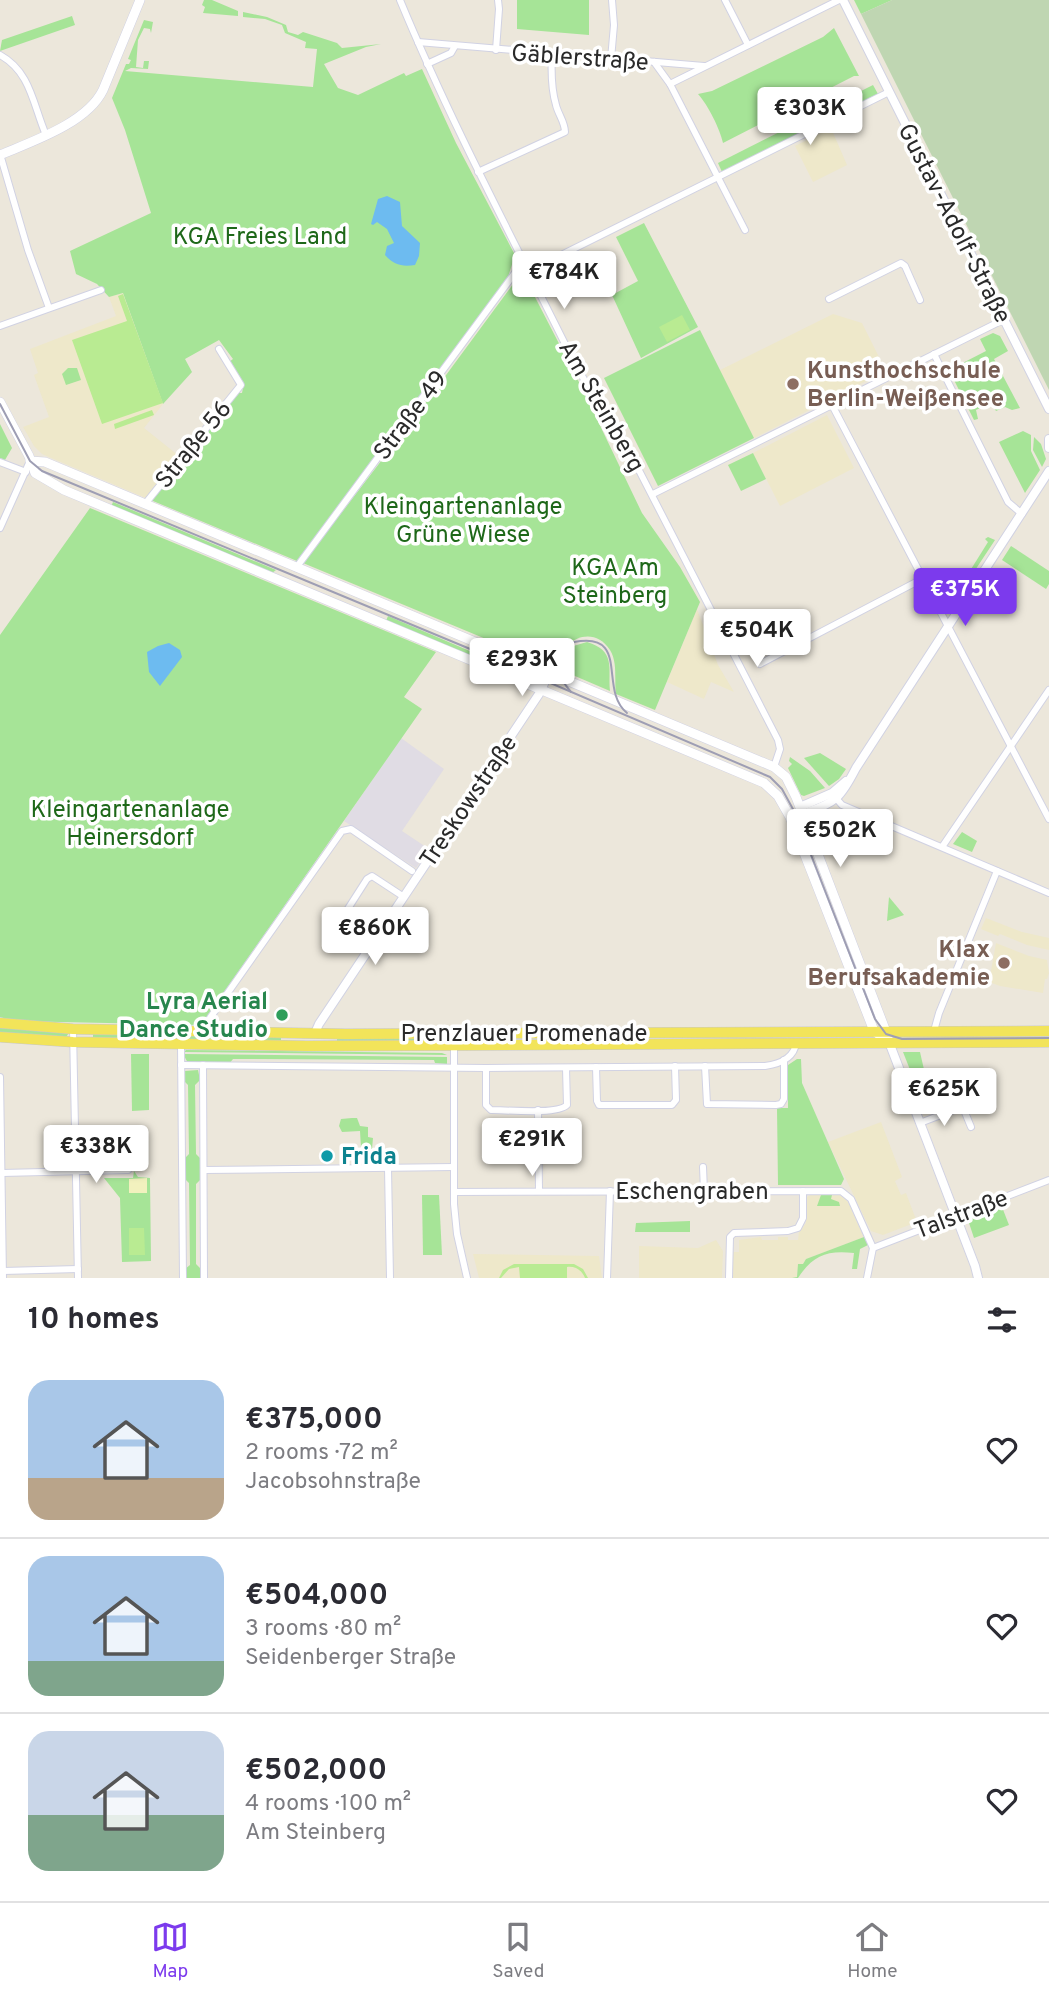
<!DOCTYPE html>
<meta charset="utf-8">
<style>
:root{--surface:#fff;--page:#f7f7f7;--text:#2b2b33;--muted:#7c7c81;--line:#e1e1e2;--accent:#7c3aed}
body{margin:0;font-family:Overpass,sans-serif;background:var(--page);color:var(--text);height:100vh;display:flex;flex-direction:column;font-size:26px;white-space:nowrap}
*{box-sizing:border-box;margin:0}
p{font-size:23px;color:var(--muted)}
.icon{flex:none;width:38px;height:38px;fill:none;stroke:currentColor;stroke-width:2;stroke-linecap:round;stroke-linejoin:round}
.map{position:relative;height:1278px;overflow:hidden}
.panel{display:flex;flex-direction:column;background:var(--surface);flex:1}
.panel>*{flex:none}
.price{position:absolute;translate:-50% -60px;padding:0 16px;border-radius:7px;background:#fff;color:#222;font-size:23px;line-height:46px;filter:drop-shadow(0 2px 4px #0008)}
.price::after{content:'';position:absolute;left:50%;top:42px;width:21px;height:16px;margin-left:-10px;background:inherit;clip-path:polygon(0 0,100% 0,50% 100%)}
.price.selected{background:var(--accent);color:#fff}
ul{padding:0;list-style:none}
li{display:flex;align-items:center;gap:21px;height:175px;padding:0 28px}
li+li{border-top:2px solid var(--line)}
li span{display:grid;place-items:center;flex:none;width:196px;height:140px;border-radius:21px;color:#555}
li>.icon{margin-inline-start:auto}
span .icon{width:84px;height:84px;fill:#fffc;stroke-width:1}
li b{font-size:30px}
h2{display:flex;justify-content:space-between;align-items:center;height:84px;padding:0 28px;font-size:30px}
.dock{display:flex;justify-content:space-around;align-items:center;height:98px;border-top:2px solid var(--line);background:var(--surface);font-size:19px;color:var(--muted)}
.dock a{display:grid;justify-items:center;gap:4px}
.dock .selected{color:var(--accent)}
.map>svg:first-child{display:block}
.industrial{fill:#e0dce4}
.education{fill:#eee8ca}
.green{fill:#a6e497}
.sand{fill:#f2f1be}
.cemetery{fill:#bfd6b2}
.pitch{fill:#b9eb92}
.water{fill:#6dbbf0}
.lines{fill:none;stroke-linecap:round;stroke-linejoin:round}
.minor-casing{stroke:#d1d2e3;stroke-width:8}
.tertiary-casing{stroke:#d1d2e3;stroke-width:10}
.secondary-casing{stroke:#d1d2e3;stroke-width:10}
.primary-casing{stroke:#c8c8c8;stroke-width:11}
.minor{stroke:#fff;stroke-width:6}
.tertiary{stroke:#fff;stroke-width:8}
.secondary{stroke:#fff;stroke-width:9}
.primary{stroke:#f2e45a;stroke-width:10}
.tram{stroke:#9e9eb4;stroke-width:2}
.education-dot{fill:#8d6e63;stroke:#fff;stroke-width:2.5}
.leisure-dot{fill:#2e9e5b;stroke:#fff;stroke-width:2.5}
.culture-dot{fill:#0f9aa8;stroke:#fff;stroke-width:2.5}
.labels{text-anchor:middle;stroke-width:7;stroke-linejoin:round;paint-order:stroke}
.street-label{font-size:24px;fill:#2a2a2a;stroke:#fff}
.park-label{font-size:24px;fill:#1e6819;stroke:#fff}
.education-label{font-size:24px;font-weight:bold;fill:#785e54;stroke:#fff;text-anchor:start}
.leisure-label{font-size:24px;font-weight:bold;fill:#27864d;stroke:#fff;text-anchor:end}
.culture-label{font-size:24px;font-weight:bold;fill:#0d838f;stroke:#fff;text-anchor:start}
</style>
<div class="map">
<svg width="1049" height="1278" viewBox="0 0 1049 1278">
<rect width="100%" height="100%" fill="#ece7db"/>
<polygon class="industrial" points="401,738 444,769 402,831 429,849 416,868 344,821"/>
<g class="education">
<polygon points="831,128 847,165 813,182 795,146"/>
<polygon points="123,293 163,404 144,428 179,456 146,498 42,454 34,446 23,427 49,417 34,375 38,373 30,349 116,316 109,297"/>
<polygon points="833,314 862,323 886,371 754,438 720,370"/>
<polygon points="827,415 854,468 780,506 753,453"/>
<polygon points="697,609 718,665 734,692 711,682 704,699 667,682"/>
<polygon points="986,918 1022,932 1049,938 1049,950 1027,945 1000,934 998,936 981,929"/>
<polygon points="996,943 1029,956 1047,960 1049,973 1047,979 1045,979 1043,993 1000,986 989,982"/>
<polygon points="881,1122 902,1177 895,1181 901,1195 906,1193 917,1222 883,1235 871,1231 828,1142"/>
<polygon points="838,1194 847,1200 864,1237 806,1259 803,1264 798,1265 797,1278 733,1278 733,1252 739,1252 739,1240 761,1237 762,1240 778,1240 778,1237 788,1237 788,1240 798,1240 799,1232 806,1223 807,1197 812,1194"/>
<polygon points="716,1240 723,1251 722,1278 639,1278 639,1246 698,1248"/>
<polygon points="473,1254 599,1256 602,1278 479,1278"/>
</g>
<g class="green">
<polygon points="204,0 212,0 238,11 238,16 203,13 205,7 202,5"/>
<polygon points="517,0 589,0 589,35 517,29"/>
<polygon points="854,0 892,0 861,14"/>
<polygon points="243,12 267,17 286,25 288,32 298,35 303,32 337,43 342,48 381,44 366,47 324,64 338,88 358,95 404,73 406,76 422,69 456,143 515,255 508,277 297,561 153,501 153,498 238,393 242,393 244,383 229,362 233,359 219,340 185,359 192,372 163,404 123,293 109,297 97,284 76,274 70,251 151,213 125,130 112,98 126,64 129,64 131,60 128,59 144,20 153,22 151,33 150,29 144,28 138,40 136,67 143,68 144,61 149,61 148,69 131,68 125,71 313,87 317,49 305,48 306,42 285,33 282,25 265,19 243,17"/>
<polygon points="72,16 75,25 0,51 2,40"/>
<path d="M 834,28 L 859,76 L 854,76 L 723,143 C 720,129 708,105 698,94 L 712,91 L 823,37 Z"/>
<polygon points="873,85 878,94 722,172 718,163"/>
<polygon points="644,223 698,327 641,358 612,295 638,281 616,237"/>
<path d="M 522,272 L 582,388 L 642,513 L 680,567 L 700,602 L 655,710 L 616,694 C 614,680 618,663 610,650 C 593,623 559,640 556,668 L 303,563 L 424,405 Z"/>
<polygon points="700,330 754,438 658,486 604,378"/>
<polygon points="993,333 1000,336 1008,351 994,359 1020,408 1012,410 1005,407 996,411 991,403 976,410 978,419 974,420 949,370 986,351 980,339"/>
<polygon points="68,368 77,368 81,380 66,385 62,374"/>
<polygon points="0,424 12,448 5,460 0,458"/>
<polygon points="1023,431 1031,435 1031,451 1040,470 1025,493 999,442"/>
<polygon points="1034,437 1041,444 1046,459 1042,467 1033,450"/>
<polygon points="753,453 766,479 741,491 728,465"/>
<polygon points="113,502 276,570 272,573 111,507"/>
<polygon points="90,508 436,652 404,697 422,709 201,1025 14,1021 0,1017 0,635"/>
<polygon points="988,537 995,540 958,596 950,587 950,579 953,583 960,579 959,575 963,572 968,574 988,542 985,539"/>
<polygon points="1011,546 1049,571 1049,584 1046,589 1002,560"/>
<polygon points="388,616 540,681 538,685 386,621"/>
<path d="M 587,642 C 616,651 608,667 610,691 L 561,670 L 562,659 L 570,647 Z"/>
<polygon points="820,753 846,769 839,779 829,786 804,758"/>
<polygon points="790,757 810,771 825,788 804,796 801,795 788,768 792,764 789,761"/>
<polygon points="962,832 977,841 972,852 953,844"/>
<polygon points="889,897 904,915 887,921"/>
<polygon points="0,1025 63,1031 68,1034 67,1036 59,1038 0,1033"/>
<polygon points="93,1032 281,1035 281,1042 93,1040"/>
<polygon points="337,1036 467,1037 466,1043 337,1043"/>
<polygon points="186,1050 442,1053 447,1055 184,1052"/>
<polygon points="903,1052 920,1052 930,1096 922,1100"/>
<polygon points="131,1054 149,1054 149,1110 132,1111"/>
<polygon points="183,1054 447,1057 447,1064 435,1063 434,1060 233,1059 229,1064 188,1063"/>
<polygon points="797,1059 801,1059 802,1083 844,1179 841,1185 778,1185 777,1108 788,1108 788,1065"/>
<polygon points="198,1070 200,1080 195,1085 196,1154 201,1159 201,1179 196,1184 196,1264 201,1269 200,1278 186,1278 185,1269 190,1265 189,1183 184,1178 184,1159 189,1154 188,1085 184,1081 183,1074 185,1071"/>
<polygon points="352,1118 357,1118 360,1126 368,1127 368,1137 373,1138 372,1149 367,1153 361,1148 360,1131 342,1132 339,1126 341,1119"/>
<polygon points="134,1171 138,1177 150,1178 151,1261 122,1262 120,1198 104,1178 133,1178"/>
<polygon points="422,1195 439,1195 442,1255 423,1255"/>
<polygon points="821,1195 832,1195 831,1199 839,1202 840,1206 817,1206"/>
<polygon points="1002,1207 1009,1225 974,1238 968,1220"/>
<polygon points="690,1221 690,1232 635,1232 636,1223"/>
<path d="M 864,1237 L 868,1245 L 860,1249 L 857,1269 L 852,1269 L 854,1253 C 827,1250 813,1255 798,1278 L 792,1278 L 797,1277 L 798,1264 L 803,1264 L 806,1259 Z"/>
</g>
<polygon class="sand" points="147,1178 147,1193 129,1193 129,1179"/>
<polygon class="cemetery" points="892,0 1049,0 1049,390 861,14"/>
<g class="pitch">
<polygon points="123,294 163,403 102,424 72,340 127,321 118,296"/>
<polygon points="682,315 690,330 667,342 659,327"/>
<polygon points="152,410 154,415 115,429 114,424"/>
<polygon points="129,1228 144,1228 145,1255 129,1255"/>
<path d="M 514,1264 L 574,1264 L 583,1269 L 588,1278 L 585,1278 C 582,1270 575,1266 567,1267 L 567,1278 L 520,1278 L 519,1267 L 509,1269 L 501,1278 L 499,1278 L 503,1270 Z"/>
</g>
<g class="water">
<path d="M 387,196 L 400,202 L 402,226 L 420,243 L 419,256 L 415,265 C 402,267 394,265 385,255 L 387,246 L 394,243 L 387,229 L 377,222 L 373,225 L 371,224 L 378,199 Z"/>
<polygon points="169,643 180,650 182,657 160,686 149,672 147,652 158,646"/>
</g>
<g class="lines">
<g class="minor-casing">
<g id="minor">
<path d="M 400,0 C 451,123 513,239 572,358 L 586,383 L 611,416 L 778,740 L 780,749 L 774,767"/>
<polyline points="725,0 748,45"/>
<polyline points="418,42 704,66"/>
<polyline points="496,50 499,9 498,0"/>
<path d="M 0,55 C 31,72 33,105 46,135"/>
<polyline points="611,59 614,25 612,0"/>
<polyline points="654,62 670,84 745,230"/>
<polyline points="427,64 451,53 455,46"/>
<polyline points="670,84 839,0"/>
<polyline points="0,154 28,250 49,308"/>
<path d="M 478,172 L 565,132 C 565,122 558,114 556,105 C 551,88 551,72 552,54"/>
<polyline points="529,271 889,92"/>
<polyline points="829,299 901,263 905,266 920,300"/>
<polyline points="0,326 101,290"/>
<polyline points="934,354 1008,502 1022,514"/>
<polyline points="832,405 1049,819"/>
<polyline points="0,462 26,472"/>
<polyline points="653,494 1003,320"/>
<polyline points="145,504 241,385 219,349"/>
<polyline points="0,528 30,461"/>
<polyline points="296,568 520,266 525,263"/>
<polyline points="760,664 922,579"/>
<polyline points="833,795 842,805 1049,893"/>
<polyline points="942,847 1049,690"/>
<polyline points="351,929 342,918 367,879 372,876 404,897"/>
<polyline points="360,935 373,943"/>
<polyline points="73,1029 78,1278"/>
<polyline points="207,1031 210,1018 342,831 351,829 412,871"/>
<polyline points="934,1031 939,1013 997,871"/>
<polyline points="181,1044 183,1278"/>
<polyline points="454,1046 454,1204 457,1234 467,1278"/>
<path d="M 181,1065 L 486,1068 L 765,1066 C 779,1064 794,1059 796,1043"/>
<polyline points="203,1065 204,1278"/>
<polyline points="705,1066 707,1104 776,1105 781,1104 784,1099 784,1060"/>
<polyline points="596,1067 597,1101 599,1105 672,1105 676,1100 675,1066"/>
<path d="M 486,1068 L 486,1105 L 491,1110 C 507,1110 557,1115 567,1105 L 566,1068"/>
<polyline points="0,1077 3,1278"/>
<polyline points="538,1110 539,1191"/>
<polyline points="920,1123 959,1108 964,1110 971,1127"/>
<polyline points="703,1167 704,1191"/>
<polyline points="388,1168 390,1278"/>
<polyline points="204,1170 454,1167"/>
<polyline points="2,1173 128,1170"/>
<polyline points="454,1192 841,1191 851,1199 873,1248 867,1278"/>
<polyline points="873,1248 1049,1180"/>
<polyline points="3,1271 78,1269"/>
<polyline points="607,1278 610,1191"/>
<polyline points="729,1278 730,1237 734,1233 788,1231 798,1228 803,1218 803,1191"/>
</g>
</g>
<g class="tertiary-casing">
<g id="tertiary">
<polyline points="843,0 1049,409"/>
<polyline points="1049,439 1049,448"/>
<polyline points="800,807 832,793 846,781"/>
<path d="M 803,814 C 836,801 839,801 856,768 L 1049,471"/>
<polyline points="315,1033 319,1024 539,694 549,673"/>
<polyline points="889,1042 975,1266 978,1278"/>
</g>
</g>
<g class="secondary-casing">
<g id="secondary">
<path d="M 0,155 C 33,141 87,123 103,90 L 140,0"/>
<polyline points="0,402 29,456 35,473 64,490 764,783 778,796 790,817 874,1031 889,1042"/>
<polyline points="30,461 45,462 774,767 786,777 796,797 888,1037"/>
</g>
</g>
<g class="primary-casing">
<g id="primary">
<polyline points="0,1023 73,1029 346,1034 1049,1031"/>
<polyline points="0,1037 73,1042 307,1046 1049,1042"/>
</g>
</g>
<use href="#minor" class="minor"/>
<use href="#tertiary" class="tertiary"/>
<use href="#secondary" class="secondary"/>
<use href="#primary" class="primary"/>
<g class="tram">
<polyline points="0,404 30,461 42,471 499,661 770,777 782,789 794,811 875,1019 886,1034 902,1039 1049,1038"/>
<path d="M 571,692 C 556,676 555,655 574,642 C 631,631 598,690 627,713"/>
</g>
</g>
<g class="education-dot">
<circle cx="793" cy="384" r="7"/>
<circle cx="1004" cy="963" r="7"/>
</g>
<circle class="leisure-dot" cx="282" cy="1015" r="7"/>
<circle class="culture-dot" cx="327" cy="1156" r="7"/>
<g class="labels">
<g class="street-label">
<text transform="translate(580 57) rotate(4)" y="8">Gäblerstraße</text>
<text transform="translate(955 223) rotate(63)" y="8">Gustav-Adolf-Straße</text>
<text transform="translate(602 406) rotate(60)" y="8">Am Steinberg</text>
<text transform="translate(410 415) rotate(-53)" y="8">Straße 49</text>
<text transform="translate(193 444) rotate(-51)" y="8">Straße 56</text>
<text transform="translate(468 801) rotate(-56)" y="8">Treskowstraße</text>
<text x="524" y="1041">Prenzlauer Promenade</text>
<text x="692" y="1199">Eschengraben</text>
<text transform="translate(961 1214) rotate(-21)" y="8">Talstraße</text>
</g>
<g class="park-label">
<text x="260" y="244">KGA Freies Land</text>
<text x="463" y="514">Kleingartenanlage<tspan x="463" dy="28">Grüne Wiese</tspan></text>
<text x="615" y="575">KGA Am<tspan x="615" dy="28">Steinberg</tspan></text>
<text x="130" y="817">Kleingartenanlage<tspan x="130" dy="28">Heinersdorf</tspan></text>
</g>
<g class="education-label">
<text x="807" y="378">Kunsthochschule<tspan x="807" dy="28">Berlin-Weißensee</tspan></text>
<text x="990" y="957" text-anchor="end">Klax<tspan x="990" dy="28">Berufsakademie</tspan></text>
</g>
<g class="leisure-label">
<text x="268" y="1009">Lyra Aerial<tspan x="268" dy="28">Dance Studio</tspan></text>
</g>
<g class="culture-label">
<text x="341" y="1164">Frida</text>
</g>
</g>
</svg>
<b class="price" style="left:810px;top:147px">€303K</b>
<b class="price" style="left:564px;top:311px">€784K</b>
<b class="price selected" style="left:965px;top:628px">€375K</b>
<b class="price" style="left:757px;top:669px">€504K</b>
<b class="price" style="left:522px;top:698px">€293K</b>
<b class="price" style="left:840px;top:869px">€502K</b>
<b class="price" style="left:375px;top:967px">€860K</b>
<b class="price" style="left:944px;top:1128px">€625K</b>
<b class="price" style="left:532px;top:1178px">€291K</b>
<b class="price" style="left:96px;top:1185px">€338K</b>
</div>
<section class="panel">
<h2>10 homes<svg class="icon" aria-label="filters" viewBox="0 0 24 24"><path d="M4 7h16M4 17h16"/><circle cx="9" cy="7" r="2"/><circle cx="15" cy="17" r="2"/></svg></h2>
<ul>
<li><span style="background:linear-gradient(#a9c7e8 70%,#b9a48a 0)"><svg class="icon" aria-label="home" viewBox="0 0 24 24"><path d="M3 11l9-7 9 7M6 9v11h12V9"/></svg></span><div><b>€375,000</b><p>2 rooms · 72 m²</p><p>Jacobsohnstraße</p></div><svg class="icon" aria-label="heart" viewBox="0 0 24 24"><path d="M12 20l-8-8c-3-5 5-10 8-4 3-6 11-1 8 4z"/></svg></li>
<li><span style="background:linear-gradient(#a9c7e8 75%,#7fa58c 0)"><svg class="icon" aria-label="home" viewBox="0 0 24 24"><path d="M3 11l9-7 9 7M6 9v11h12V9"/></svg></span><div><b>€504,000</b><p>3 rooms · 80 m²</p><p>Seidenberger Straße</p></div><svg class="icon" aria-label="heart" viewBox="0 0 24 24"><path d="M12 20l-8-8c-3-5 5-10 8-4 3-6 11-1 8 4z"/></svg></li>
<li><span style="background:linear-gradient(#c9d6e8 60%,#7fa58c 0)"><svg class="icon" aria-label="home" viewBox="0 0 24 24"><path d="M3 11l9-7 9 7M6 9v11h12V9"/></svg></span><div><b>€502,000</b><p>4 rooms · 100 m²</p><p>Am Steinberg</p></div><svg class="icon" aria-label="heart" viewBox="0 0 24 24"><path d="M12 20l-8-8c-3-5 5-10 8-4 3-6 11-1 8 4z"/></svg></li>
</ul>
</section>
<nav class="dock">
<a class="selected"><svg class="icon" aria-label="map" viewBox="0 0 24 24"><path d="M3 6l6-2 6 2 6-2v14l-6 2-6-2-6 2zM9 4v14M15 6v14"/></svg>Map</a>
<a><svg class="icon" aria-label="saved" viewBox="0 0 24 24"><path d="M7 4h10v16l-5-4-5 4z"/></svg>Saved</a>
<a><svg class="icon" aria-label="home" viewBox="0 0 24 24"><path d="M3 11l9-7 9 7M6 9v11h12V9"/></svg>Home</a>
</nav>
